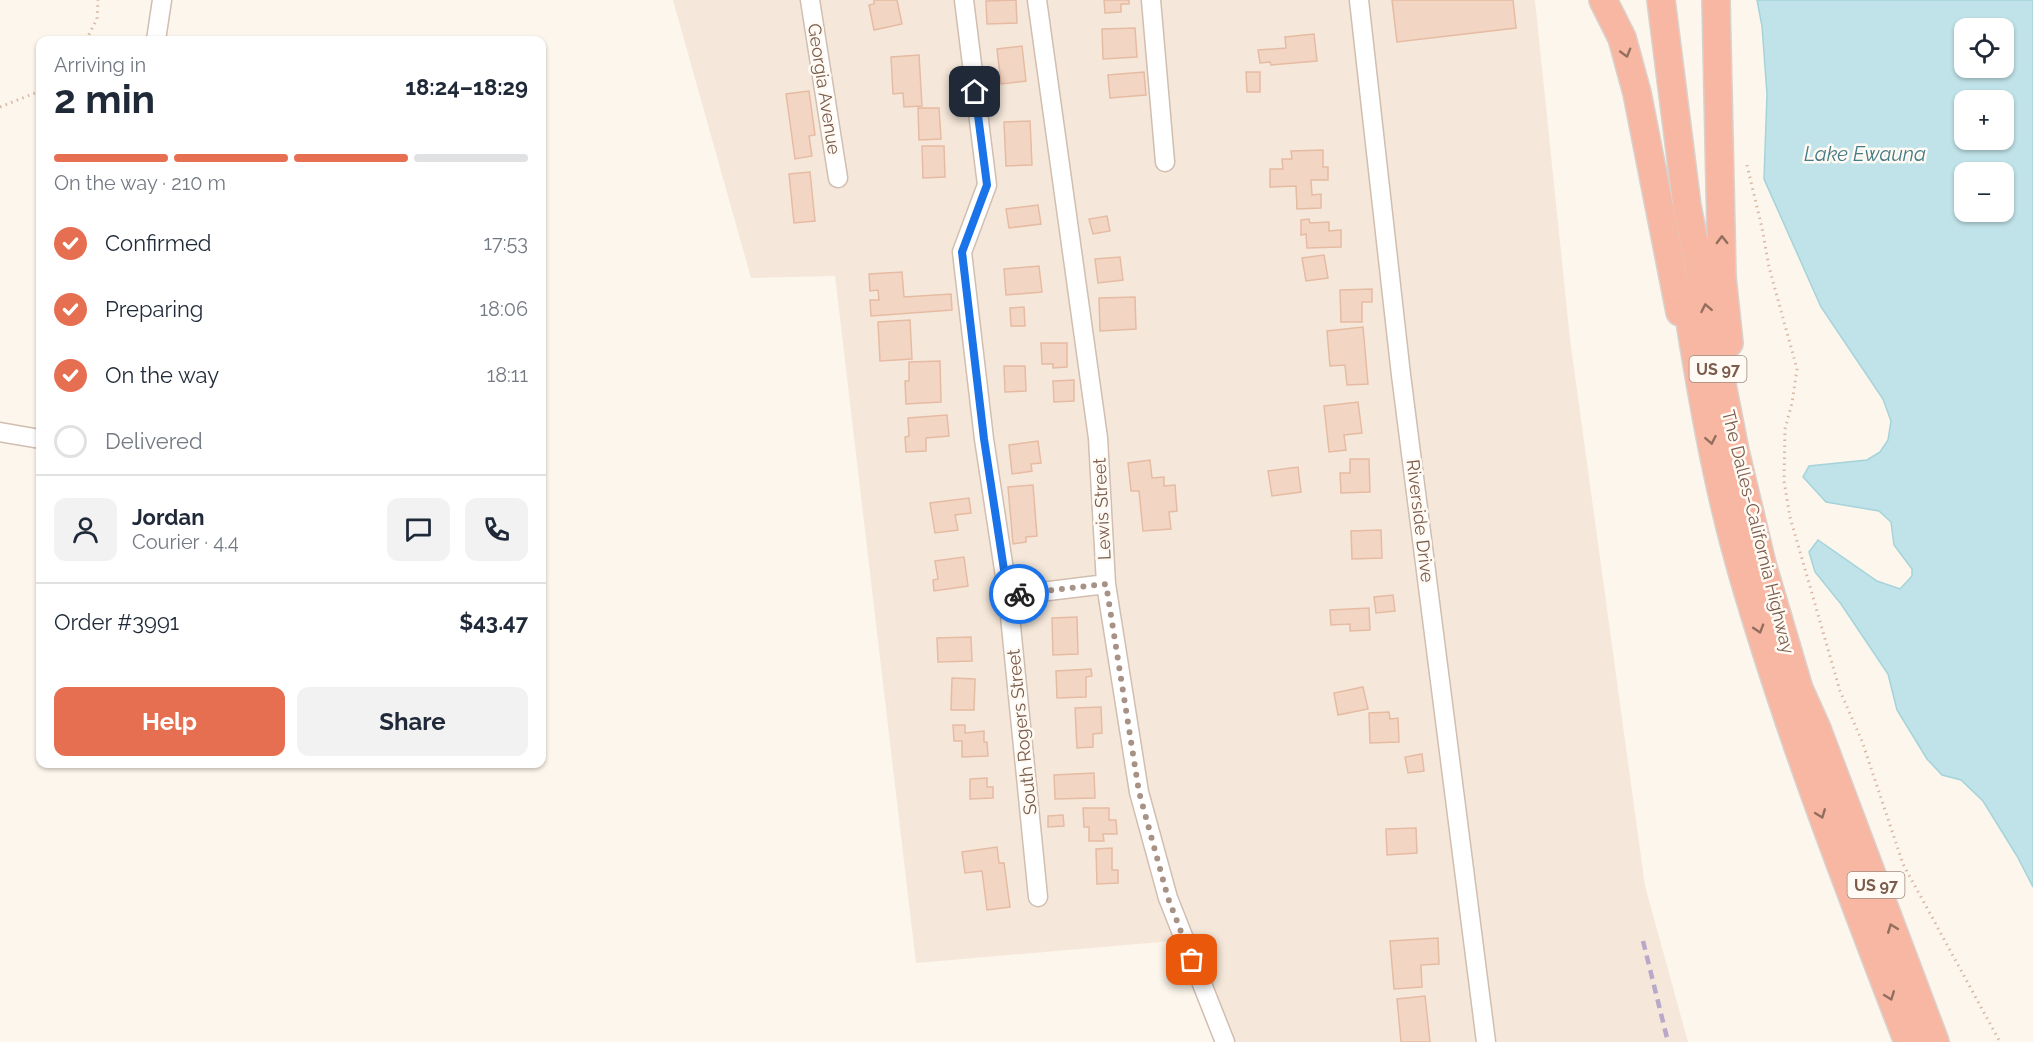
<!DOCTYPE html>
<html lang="en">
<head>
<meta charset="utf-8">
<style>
	:root { --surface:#fff; --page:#f2f2f3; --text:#1f2937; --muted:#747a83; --line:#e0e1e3; --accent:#e76f51 }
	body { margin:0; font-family:Raleway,sans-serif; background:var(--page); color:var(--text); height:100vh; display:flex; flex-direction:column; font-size:22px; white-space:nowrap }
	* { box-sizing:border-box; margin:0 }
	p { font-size:20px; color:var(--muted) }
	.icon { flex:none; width:33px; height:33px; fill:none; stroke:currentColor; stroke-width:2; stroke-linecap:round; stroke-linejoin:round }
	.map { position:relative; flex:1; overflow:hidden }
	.side { position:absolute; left:36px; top:36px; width:510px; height:732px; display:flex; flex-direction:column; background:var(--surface); border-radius:12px; box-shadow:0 2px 4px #0004 }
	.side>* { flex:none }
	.controls { position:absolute; left:1954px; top:18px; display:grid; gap:12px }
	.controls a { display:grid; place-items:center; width:60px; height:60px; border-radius:12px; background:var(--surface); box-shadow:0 2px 4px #0004; font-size:30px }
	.pin { position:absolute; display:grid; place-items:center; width:51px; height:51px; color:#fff; margin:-26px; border-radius:12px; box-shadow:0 3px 9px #0006 }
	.courier { position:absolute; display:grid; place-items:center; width:60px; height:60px; margin:-30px; border:4px solid #1a73e8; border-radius:50%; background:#fff; color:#222; box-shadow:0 2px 8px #0007 }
	.overview em { font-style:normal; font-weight:700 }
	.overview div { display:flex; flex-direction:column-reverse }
	.overview { display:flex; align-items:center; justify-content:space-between; height:102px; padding:0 18px }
	h1 { font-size:39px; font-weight:700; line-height:45px }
	.bar { display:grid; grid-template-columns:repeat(4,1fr); gap:9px 6px; align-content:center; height:72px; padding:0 18px }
	.bar i { height:8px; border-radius:4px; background:var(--line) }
	.bar .current { background:var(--accent) }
	.bar p { grid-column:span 4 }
	.line { display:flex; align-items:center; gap:15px; padding:0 18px; border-top:2px solid var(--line) }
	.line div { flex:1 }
	.round { display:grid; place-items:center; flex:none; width:63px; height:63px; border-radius:12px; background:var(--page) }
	ol { padding:0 18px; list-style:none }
	li { display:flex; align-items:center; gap:18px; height:66px }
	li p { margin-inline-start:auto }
	li .icon { padding:6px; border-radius:50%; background:var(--accent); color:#fff; stroke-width:4 }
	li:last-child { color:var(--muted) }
	li i { width:33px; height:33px; border:3px solid var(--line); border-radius:50% }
	.cta { display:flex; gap:12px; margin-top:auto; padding:12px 18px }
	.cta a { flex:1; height:69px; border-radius:12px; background:var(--accent); color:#fff; font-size:24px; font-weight:700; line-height:69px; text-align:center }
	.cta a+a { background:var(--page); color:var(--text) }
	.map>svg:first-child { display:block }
	.residential { fill:#f5e8da }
	.water { fill:#bfe3e8; stroke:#a5d3da; stroke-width:1.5; fill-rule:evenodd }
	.building { fill:#f3d5c3; stroke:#e6bba3; stroke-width:1.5 }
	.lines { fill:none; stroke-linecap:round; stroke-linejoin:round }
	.minor-casing { stroke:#d1beb0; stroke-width:21 }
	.highway-casing { stroke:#dad1cd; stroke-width:30 }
	.path { stroke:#d9b8a5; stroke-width:3; stroke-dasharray:1.5 4.5; stroke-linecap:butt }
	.minor { stroke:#fff; stroke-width:18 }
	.highway { stroke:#f7b7a3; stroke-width:27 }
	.rail { stroke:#b9a8c9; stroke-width:4.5; stroke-dasharray:9 6; stroke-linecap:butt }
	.oneway { stroke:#936e5e }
	.done { stroke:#a89285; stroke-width:6; stroke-dasharray:0 10.8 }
	.route { stroke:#1a73e8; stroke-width:8 }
	.labels { text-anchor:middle; stroke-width:5; stroke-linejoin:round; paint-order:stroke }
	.shield { fill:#fffaf3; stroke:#a28b7f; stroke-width:1.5 }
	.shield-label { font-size:16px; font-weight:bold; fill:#7a5c4d }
	.street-label { font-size:18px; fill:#7a5c4d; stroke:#fffaf3 }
	.water-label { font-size:20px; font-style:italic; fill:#437c86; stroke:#fffaf3 }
</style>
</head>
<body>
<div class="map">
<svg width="2033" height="1042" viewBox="0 0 2033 1042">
	<rect width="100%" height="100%" fill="#fdf6ec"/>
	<path class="residential" d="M673,0H1535L1570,339L1645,886L1688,1042H1225L1184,940L916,963L835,276L751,278Z"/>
	<path class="water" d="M1757,0H2033V887L2017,856L1983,801L1961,780L1942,775L1927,759L1897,710L1888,674L1841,604L1815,572L1809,552L1818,540L1877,581L1900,589L1912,576V569L1894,545L1891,522L1879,511L1826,502L1803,477L1809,466L1867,460L1880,452L1888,440L1891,421L1883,399L1821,307L1764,179L1767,94L1762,26ZM1965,28H2004V68H1965ZM1965,100H2004V140H1965ZM1965,172H2004V212H1965Z"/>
	<path class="building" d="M874,0H897L902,24L874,30L869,5L874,4Z
		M1016,0L1017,23L987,24L986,1Z
		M1104,0H1129V4H1121V12L1105,13Z
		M1392,0H1513L1516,28L1397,42Z
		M1135,28L1137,57L1103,59L1102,29Z
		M1314,34L1317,61L1271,65L1270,62L1260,63L1258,50L1286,48L1285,37Z
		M1022,46L1026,81L1001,84L997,49Z
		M919,55L922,106L904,107L903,93L893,94L891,57Z
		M1144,72L1146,95L1110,98L1108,75Z
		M1246,72H1260V92H1247Z
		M809,91L815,135L809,136L812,156L795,159L786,94Z
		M918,108H939L941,139L919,140Z
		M1030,121L1032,165L1006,166L1004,122Z
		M922,146H944L945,177L923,178Z
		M1323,150V167H1328V180H1311L1312,195L1321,194V208L1297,209L1296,186L1270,187V169H1283L1282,159H1292L1291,151Z
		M810,172L815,221L794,223L789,174Z
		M1038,205L1041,224L1009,228L1006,209Z
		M1107,216L1110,231L1093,234L1089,219Z
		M1309,219L1310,223L1329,222V231L1341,230V247L1307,248L1306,234L1301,235V220Z
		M1324,255L1328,278L1306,281L1302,258Z
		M1120,257L1123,280L1098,283L1095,259Z
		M1039,266L1042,292L1006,295L1004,269Z
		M902,272L904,297L951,294L952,310L871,316L870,300H879L878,290L870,291L869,274Z
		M1372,289V302H1362V322H1341L1340,290Z
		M1135,297L1136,329L1100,331L1099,298Z
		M1024,307L1025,326H1011L1010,308Z
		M910,320L912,359L880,361L878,322Z
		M1363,327L1368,384L1347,385L1345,365L1330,366L1327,331Z
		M1041,343H1067V367L1053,368V364H1042Z
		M940,361L941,402L906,404L905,381H909V362Z
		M1004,366H1025L1026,391L1005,392Z
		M1074,380V401L1054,402L1053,381Z
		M1358,402L1362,433L1344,435L1346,450L1329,452L1324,406Z
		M947,415L949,436L926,438V451L906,452L905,437L909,436L908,418Z
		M1038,441L1041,463L1031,464L1032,471L1012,474L1009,445Z
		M1350,459H1369L1370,492L1341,493L1340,473H1350Z
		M1150,460L1152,478L1164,477V486L1175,485L1177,511L1169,512L1171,529L1143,531L1139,491H1131L1128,463Z
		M1298,467L1301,492L1272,496L1268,471Z
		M1033,485L1037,536L1026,537V542L1013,544L1008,487Z
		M969,498L971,513L955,515L958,530L935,533L930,503Z
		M1381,530L1382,558L1352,559L1351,531Z
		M964,557L968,586L934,591L933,580L938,579L935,561Z
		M1393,595L1395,611L1376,613L1374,597Z
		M1369,608L1370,630L1350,631V624L1331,625L1330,610Z
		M1077,617L1078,654L1053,655L1052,618Z
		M971,637L972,661L938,662L937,638Z
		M1091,669L1092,676L1086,677V697L1057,698L1056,671Z
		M952,678L975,679L974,710H951Z
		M1363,687L1368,709L1338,715L1334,693Z
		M1101,707L1102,733L1093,734V747L1077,748L1075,708Z
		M1389,712L1390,719L1398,718L1399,742L1370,743L1369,713Z
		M953,725H965V733L984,731V742H987L988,756L962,757V741H954Z
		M1422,754L1424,771L1408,773L1405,757Z
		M1094,773L1095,798L1055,799L1054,775Z
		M987,778V787H993V798L970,799V779Z
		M1083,808H1109V820H1116L1117,834H1103L1104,841H1089V827H1084Z
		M1063,815L1064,826L1048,827V816Z
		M1416,828L1417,853L1387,855L1386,829Z
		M997,847L999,863H1004L1010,907L987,910L982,871L965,873L962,852Z
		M1112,848V870H1118V883L1097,884L1096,849Z
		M1438,938L1439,964L1421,965L1422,987L1394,989L1390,941Z
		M1425,996L1430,1042H1401L1397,999Z"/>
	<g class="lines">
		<defs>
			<path id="minor" d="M810,0L838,178
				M964,0L987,185L962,252L984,439L1008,596L1038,897
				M1037,0L1098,438L1106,584L1139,792L1168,898L1225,1042
				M1151,0L1165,162
				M1359,0L1401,375L1486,1042
				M156,40L162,0
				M0,432L40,439
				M1008,596L1106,584"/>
			<path id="highway" d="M1603,0L1622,38L1637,93L1680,312
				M1661,0L1687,206L1735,451L1762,564L1799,689L1817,729L1935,1042
				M1716,0L1722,277L1729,343
				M1685,290C1700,386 1716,482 1743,575C1789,734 1849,888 1908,1042"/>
		</defs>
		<use href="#minor" class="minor-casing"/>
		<use href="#highway" class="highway-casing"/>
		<path class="path" d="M86,40L97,19L98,0
			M0,107L40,91
			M1747,165L1762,228L1769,267L1797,369L1792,403L1785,429L1784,481L1790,517L1840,691L1862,741L1903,864L2000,1042"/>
		<use href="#minor" class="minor"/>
		<use href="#highway" class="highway"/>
		<path class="rail" d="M1643,941L1668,1042"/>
	</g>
	<defs><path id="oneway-chevron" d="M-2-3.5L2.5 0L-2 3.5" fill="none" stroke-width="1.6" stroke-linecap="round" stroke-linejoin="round" transform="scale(1.5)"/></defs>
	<g class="oneway">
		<use href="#oneway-chevron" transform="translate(1626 53) rotate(74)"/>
		<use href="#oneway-chevron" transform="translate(1722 240) rotate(-91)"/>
		<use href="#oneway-chevron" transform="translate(1706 308) rotate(-101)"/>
		<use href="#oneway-chevron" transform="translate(1711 440) rotate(79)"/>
		<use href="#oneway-chevron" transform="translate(1759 629) rotate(73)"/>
		<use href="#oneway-chevron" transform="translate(1821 814) rotate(69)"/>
		<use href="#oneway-chevron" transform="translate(1892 928) rotate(-111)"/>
		<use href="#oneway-chevron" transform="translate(1890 996) rotate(69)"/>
	</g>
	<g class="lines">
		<path class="done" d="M1019,594L1106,584L1139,792L1168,898L1192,960"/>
		<path class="route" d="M975,92L987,185L962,252L984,439L1008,596L1019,594"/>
	</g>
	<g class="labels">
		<g class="shield">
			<rect x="1689.5" y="356" width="57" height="26" rx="4.5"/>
			<rect x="1847.5" y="872" width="57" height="26" rx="4.5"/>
		</g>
		<g class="shield-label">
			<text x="1718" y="375">US 97</text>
			<text x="1876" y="891">US 97</text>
		</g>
		<g class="street-label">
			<text transform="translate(824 89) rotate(81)" y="6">Georgia Avenue</text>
			<text transform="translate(1102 509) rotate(-93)" y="6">Lewis Street</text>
			<text transform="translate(1420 521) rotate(83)" y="6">Riverside Drive</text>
			<text transform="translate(1758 532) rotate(76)" y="6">The Dalles-California Highway</text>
			<text transform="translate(1022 732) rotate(-96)" y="6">South Rogers Street</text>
		</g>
		<g class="water-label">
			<text x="1865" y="161">Lake Ewauna</text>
		</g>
	</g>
</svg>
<div class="controls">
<a><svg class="icon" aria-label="locate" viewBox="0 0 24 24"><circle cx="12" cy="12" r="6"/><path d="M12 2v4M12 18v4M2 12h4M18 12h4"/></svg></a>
<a>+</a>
<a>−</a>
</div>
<div class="pin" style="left:1192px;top:960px;background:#ea580c"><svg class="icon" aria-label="bag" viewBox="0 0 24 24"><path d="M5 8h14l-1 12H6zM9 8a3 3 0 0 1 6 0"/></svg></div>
<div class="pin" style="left:975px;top:92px;background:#1f2937"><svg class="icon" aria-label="home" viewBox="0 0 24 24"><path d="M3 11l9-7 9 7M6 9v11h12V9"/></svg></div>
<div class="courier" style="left:1019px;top:594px"><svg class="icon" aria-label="bike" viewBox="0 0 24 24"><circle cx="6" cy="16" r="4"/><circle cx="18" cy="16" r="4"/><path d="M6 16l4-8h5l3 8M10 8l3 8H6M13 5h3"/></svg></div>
<section class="side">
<div class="overview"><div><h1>2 min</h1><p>Arriving in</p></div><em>18:24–18:29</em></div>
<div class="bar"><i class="current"></i><i class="current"></i><i class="current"></i><i></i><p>On the way · 210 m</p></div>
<ol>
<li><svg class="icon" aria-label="check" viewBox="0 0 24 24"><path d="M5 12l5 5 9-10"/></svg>Confirmed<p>17:53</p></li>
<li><svg class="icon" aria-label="check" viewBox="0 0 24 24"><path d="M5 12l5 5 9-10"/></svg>Preparing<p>18:06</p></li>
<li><svg class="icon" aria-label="check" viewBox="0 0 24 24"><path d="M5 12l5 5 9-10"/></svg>On the way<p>18:11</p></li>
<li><i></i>Delivered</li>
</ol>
<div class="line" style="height:108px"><a class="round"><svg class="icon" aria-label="person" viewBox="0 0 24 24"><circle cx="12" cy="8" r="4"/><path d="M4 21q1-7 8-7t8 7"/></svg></a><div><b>Jordan</b><p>Courier · 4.4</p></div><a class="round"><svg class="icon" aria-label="chat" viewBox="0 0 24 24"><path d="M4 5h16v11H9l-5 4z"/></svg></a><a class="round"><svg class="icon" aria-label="phone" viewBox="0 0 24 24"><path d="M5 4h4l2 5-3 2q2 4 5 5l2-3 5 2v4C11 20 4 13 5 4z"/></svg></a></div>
<div class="line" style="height:78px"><div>Order #3991</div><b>$43.47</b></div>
<div class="cta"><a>Help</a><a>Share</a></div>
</section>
</div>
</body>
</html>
